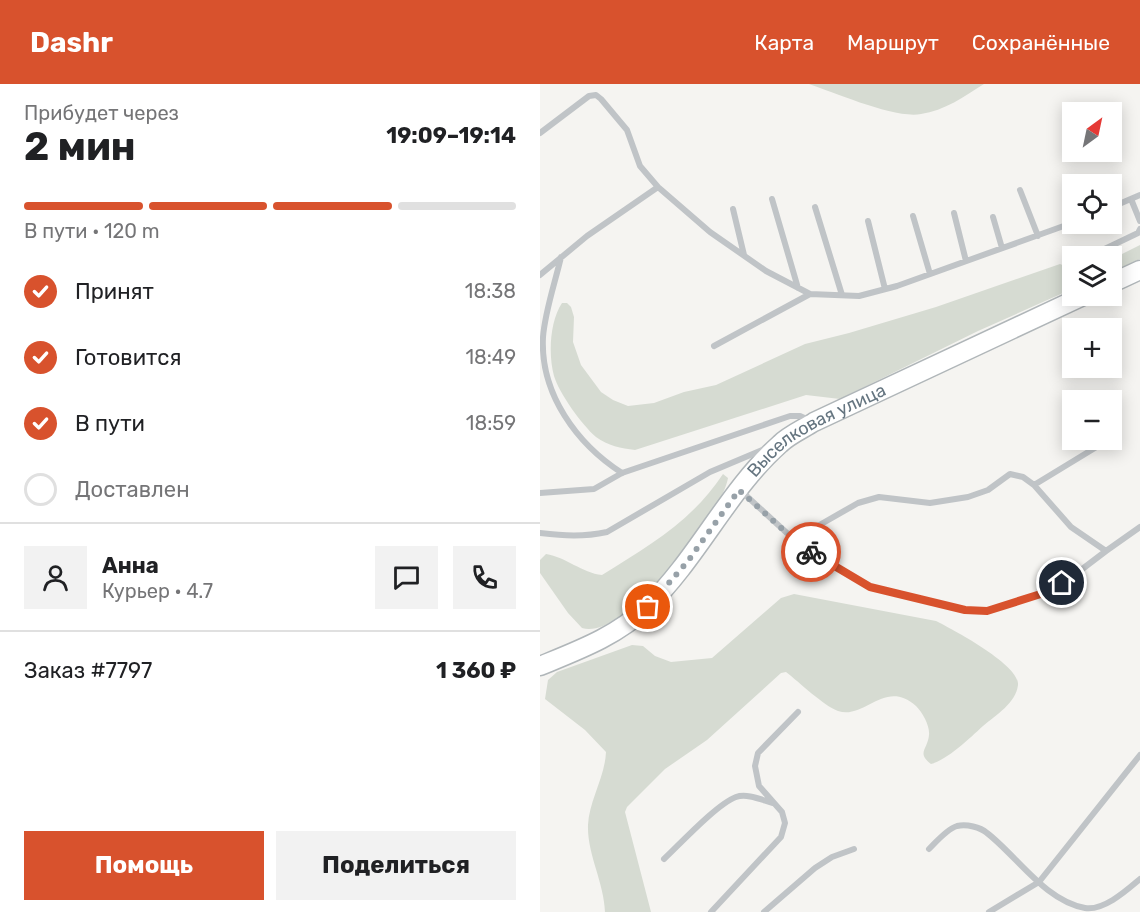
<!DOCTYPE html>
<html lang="ru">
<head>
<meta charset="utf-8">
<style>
	:root { --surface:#fff; --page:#f2f2f2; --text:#202124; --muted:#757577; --line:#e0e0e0; --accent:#d8522d }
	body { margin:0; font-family:Rubik,sans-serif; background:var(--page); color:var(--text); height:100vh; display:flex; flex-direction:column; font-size:22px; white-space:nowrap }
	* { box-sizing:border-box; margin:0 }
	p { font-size:20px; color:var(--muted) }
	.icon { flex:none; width:33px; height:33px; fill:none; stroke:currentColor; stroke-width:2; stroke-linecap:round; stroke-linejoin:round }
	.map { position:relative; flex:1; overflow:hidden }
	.drawer { display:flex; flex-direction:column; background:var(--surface); width:540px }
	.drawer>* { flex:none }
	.needle { width:39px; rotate:33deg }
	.fabs { position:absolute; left:522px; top:18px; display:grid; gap:12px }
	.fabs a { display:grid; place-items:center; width:60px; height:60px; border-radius:0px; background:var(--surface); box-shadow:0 3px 15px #0003; font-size:30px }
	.pin { position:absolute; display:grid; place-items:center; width:51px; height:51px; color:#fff; margin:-26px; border:3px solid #fff; border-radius:50%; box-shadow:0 2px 6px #0007 }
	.courier { position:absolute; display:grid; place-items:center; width:60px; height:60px; margin:-30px; border:4px solid #d8522d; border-radius:50%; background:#fff; color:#222; box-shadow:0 2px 8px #0007 }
	.summary em { font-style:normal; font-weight:700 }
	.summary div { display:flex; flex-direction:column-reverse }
	.summary { display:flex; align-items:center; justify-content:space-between; height:102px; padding:0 24px }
	h1 { font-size:39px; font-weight:700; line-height:45px }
	.bar { display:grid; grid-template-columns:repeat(4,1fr); gap:9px 6px; align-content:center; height:72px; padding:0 24px }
	.bar i { height:8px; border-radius:4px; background:var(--line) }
	.bar .active { background:var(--accent) }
	.bar p { grid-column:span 4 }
	.line { display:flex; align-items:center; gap:15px; padding:0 24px; border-top:2px solid var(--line) }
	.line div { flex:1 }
	.round { display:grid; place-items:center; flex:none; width:63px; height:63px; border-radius:0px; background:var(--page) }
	ol { padding:0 24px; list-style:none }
	li { display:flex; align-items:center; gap:18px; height:66px }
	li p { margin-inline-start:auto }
	li .icon { padding:6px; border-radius:50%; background:var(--accent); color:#fff; stroke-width:4 }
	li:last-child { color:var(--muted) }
	li i { width:33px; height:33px; border:3px solid var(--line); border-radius:50% }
	.primary-button { display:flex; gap:12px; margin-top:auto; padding:12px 24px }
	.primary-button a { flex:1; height:69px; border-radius:0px; background:var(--accent); color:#fff; font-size:24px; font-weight:700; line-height:69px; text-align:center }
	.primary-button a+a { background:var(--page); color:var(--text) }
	header { display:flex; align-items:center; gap:36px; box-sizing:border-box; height:84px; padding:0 30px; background:var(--accent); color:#fff }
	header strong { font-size:28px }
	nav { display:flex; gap:33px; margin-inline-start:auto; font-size:21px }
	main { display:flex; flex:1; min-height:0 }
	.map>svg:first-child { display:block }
	.green { fill:#d6dbd2 }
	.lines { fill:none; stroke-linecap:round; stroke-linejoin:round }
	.secondary-casing { stroke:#b0b6b9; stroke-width:21 }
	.lane { stroke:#c0c4c7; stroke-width:6 }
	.secondary { stroke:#fff; stroke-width:18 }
	.done { stroke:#97a1a8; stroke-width:6; stroke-dasharray:0 10.8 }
	.route { stroke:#d8522d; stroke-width:8 }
	.labels { text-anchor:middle; stroke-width:6; stroke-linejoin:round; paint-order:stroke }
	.street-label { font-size:18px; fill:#657580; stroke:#fff }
</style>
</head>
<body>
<header>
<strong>Dashr</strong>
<nav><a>Карта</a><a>Маршрут</a><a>Сохранённые</a></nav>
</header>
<main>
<section class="drawer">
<div class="summary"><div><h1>2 мин</h1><p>Прибудет через</p></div><em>19:09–19:14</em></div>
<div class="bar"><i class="active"></i><i class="active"></i><i class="active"></i><i></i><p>В пути · 120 m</p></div>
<ol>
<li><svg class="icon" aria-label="check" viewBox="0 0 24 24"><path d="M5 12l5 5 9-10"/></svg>Принят<p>18:38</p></li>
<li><svg class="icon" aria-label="check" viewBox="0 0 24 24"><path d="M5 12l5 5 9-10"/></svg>Готовится<p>18:49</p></li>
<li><svg class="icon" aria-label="check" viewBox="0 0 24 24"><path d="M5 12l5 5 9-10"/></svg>В пути<p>18:59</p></li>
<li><i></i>Доставлен</li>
</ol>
<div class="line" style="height:108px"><a class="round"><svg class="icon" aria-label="person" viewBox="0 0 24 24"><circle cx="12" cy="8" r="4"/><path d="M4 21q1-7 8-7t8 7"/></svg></a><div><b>Анна</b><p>Курьер · 4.7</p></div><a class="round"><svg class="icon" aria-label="chat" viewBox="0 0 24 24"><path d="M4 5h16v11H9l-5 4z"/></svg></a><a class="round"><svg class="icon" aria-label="phone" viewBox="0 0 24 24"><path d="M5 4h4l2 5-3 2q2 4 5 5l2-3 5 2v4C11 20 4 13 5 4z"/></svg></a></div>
<div class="line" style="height:78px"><div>Заказ #7797</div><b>1 360 ₽</b></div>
<div class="primary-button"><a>Помощь</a><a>Поделиться</a></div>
</section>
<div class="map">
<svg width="600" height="828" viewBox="0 0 600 828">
	<rect width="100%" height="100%" fill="#f5f4f1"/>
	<path class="green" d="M269,0H444C425,12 404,27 381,30C355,35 296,9 269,0Z
		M600,161V175L572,188V175Z
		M520,180L532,185V205L438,247L300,315L266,311L95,366C81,364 68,362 56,353C42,341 19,309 14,292C8,270 10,237 22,219H27L31,223L34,233L33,258L41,281L61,308L73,316L88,322L114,319L144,308L176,301L265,260L309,249L396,223Z
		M183,390L188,394C182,431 84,558 42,544L28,529L0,489V476L6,470C26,473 42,489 62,491C110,461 151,438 183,390Z
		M254,510L396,537C412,545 480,581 478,601C476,619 456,631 443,642C430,654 407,676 391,680C376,669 388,665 389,651C390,642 383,629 376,622C345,594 325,636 298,627C284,622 259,598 246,588L241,589L167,656L125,685L87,723L85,728L111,828H65C64,798 47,770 48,741C49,717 65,693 66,668L45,646L5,615L8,596L17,588L92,561L103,562L115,572L131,578L172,574L241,514Z"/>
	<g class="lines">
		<defs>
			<g id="secondary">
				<path d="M572,199L600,186"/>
				<path id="s1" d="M0,582C39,566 77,552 107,523C158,474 188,406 240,360C249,351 263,345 274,338L543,212"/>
			</g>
		</defs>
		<use href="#secondary" class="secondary-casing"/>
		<path class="lane" d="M0,49L49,12L56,11L61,15L87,46L100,82L118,103L170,148L226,187L270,210L319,212L357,202L532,139
			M480,106L498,152
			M232,115L258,204
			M591,115L600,137
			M275,123L302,211
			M572,123L600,111
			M193,125L204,171
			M414,129L426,177
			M373,132L390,190
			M453,133L462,164
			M328,137L345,205
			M550,172L598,149L600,145
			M21,173C15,199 5,227 3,253C0,310 37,360 82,389
			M0,191L47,152L118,103
			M174,262L270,210
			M494,401L563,359
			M200,406L260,461L330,503L425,526L447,527L507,508L537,489L566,467
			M0,409L54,405L82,389L250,332H260L271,337
			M0,449C24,452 44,453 67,448L170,388L227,364
			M260,461L276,443L318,419L339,413L390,419L428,413L448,406L470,390L483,393L494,401L531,443L566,467L600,443
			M389,765C396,758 407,745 417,742C427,740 440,743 447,749C477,772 505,817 545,824C564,827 587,806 600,795
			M124,775C140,760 177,720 196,713C207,709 222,716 233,719
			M171,828L241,753L245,739L242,728L219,702L215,682L218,669L258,628
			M224,828L275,784L292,773L314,765
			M449,828L499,798L600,671"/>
		<use href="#secondary" class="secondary"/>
	</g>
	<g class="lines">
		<path class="done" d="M108,523L148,477L199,406L260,461L271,468"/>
		<path class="route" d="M271,468L330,503L425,526L447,527L507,508L522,499"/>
	</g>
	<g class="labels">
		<g class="street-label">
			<text dy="6" stroke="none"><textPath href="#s1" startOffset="372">Выселковая улица</textPath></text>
		</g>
	</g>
</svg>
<div class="fabs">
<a><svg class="needle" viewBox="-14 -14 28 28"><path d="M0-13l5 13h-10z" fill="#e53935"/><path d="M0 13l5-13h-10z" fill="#757577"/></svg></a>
<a><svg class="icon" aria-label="locate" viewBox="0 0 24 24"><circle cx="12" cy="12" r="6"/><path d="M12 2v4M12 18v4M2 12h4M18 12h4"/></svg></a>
<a><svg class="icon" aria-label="layers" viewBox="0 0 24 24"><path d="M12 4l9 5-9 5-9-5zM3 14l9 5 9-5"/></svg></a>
<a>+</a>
<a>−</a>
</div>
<div class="pin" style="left:108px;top:523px;background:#ea580c"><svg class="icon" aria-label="bag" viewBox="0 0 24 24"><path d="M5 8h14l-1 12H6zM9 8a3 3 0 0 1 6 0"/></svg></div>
<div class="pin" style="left:522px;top:499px;background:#1f2937"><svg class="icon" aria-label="home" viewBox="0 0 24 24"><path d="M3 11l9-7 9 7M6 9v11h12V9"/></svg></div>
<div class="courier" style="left:271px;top:468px"><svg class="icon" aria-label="bike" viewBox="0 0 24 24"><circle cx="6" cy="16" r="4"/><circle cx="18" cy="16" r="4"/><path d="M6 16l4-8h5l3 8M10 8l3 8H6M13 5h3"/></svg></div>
</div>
</main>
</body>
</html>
